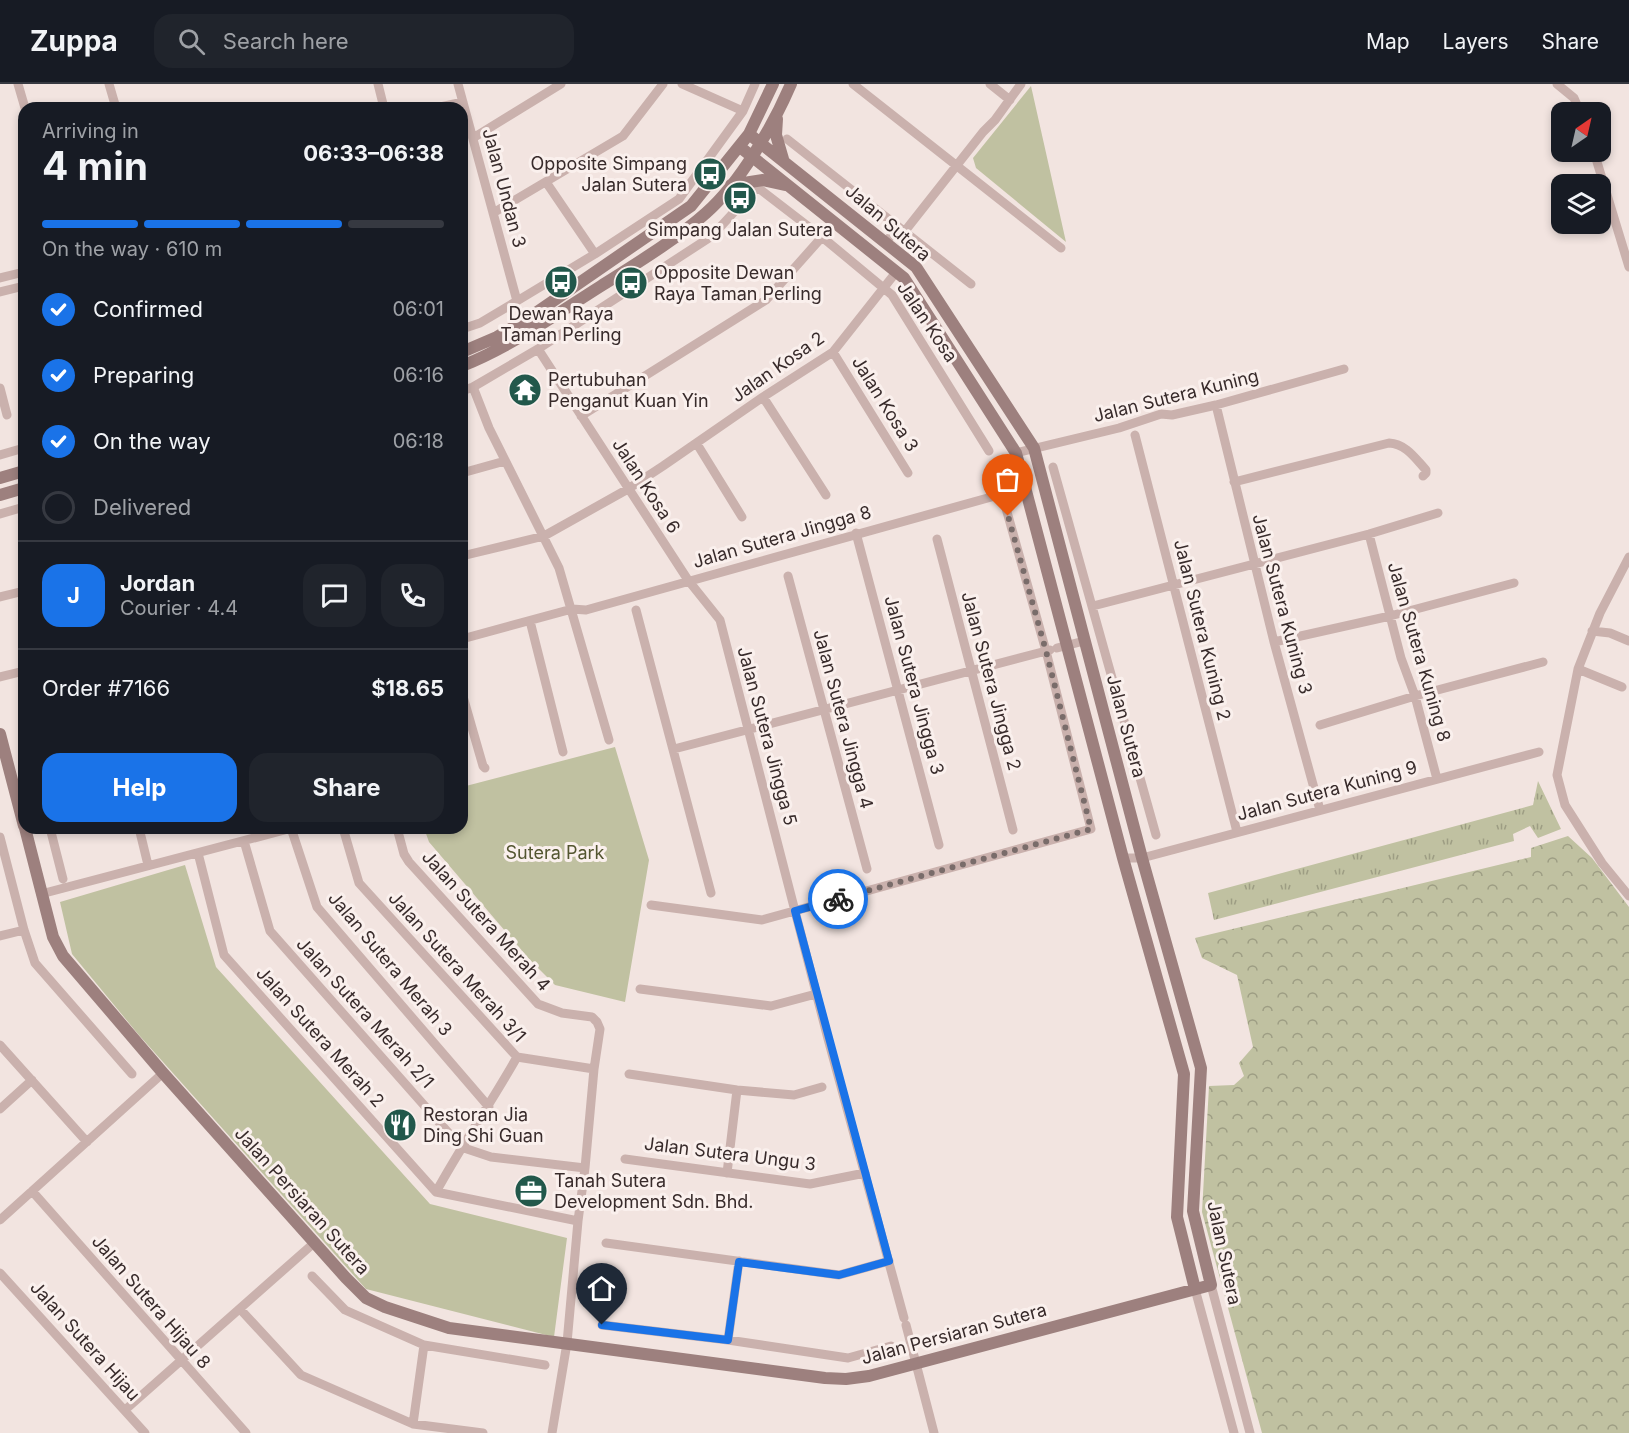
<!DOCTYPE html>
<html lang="en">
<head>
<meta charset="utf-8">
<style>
	:root { --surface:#171b24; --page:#20242c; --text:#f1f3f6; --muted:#9ea1a6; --line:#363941; --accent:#1a73e8 }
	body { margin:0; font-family:Inter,sans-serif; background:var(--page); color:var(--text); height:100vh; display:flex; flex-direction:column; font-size:22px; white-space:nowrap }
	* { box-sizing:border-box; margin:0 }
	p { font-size:20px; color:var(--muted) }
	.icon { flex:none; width:33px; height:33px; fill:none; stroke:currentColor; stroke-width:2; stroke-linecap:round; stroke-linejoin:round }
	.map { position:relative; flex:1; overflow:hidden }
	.details { position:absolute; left:18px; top:18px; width:450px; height:732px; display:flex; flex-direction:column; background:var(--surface); border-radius:18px; box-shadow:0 3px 9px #0003 }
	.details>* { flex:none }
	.needle { width:39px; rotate:34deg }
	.buttons { position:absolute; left:1551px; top:18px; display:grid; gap:12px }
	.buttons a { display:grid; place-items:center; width:60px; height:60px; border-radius:12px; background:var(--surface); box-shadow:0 3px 9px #0003; font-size:30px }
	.pin { position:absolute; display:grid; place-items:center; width:51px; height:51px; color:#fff; margin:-62px -26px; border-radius:50% 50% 50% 0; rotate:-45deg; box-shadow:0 0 6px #0007 }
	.pin .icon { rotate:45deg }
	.courier { position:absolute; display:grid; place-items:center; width:60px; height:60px; margin:-30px; border:4px solid #1a73e8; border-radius:50%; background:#fff; color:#222; box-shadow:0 2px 8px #0007 }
	.headline em { font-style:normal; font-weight:700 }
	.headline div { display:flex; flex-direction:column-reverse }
	.headline { display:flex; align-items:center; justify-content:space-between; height:102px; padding:0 24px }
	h1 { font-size:39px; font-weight:700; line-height:45px }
	.bar { display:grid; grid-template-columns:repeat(4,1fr); gap:9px 6px; align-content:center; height:72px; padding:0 24px }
	.bar i { height:8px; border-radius:4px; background:var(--line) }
	.bar .current { background:var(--accent) }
	.bar p { grid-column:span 4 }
	.line { display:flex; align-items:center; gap:15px; padding:0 24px; border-top:2px solid var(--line) }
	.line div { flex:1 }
	.round { display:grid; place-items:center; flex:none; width:63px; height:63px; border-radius:18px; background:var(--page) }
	ol { padding:0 24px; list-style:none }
	li { display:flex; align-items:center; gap:18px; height:66px }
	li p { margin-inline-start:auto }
	li .icon { padding:6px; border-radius:50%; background:var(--accent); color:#fff; stroke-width:4 }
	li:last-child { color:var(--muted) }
	li i { width:33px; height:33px; border:3px solid var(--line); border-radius:50% }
	.cta { display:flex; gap:12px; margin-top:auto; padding:12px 24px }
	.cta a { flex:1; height:69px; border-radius:18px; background:var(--accent); color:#fff; font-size:24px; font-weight:700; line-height:69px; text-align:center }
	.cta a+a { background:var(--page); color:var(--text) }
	header { display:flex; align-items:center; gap:36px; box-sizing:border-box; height:84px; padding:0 30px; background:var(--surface); border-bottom:2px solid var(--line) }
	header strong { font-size:28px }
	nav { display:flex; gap:33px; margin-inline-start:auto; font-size:21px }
	.search { width:420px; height:54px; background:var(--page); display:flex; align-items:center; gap:15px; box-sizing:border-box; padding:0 21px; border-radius:18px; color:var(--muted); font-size:22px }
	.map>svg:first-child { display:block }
	.grass { fill:url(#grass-tufts) }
	.forest { fill:url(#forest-crowns) }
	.park { fill:#c0c1a1 }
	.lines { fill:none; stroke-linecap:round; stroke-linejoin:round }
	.street { stroke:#cab1ad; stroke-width:9 }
	.secondary { stroke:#9d807e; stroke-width:12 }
	.done { stroke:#796c6a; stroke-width:6; stroke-dasharray:0 10.8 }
	.route { stroke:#1a73e8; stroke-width:8 }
	.labels { text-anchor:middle; stroke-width:6; stroke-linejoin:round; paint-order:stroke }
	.poi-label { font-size:18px; fill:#382b2b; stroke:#faf0ed; text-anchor:start }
	.street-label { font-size:18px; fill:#382b2b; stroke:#faf0ed }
	.park-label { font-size:18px; fill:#535530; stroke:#faf0ed }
</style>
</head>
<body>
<header>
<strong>Zuppa</strong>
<div class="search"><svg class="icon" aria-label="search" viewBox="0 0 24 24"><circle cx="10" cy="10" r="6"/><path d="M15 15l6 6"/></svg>Search here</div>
<nav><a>Map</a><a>Layers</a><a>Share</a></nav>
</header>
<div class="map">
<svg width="1629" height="1349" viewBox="0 0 1629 1349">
	<defs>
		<pattern id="grass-tufts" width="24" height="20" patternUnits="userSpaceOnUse" patternTransform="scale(1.5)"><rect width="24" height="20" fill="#c0c1a1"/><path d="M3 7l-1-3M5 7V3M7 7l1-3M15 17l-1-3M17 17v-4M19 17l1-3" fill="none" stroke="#9d9d83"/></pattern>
		<pattern id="forest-crowns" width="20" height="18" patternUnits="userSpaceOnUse" patternTransform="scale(1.5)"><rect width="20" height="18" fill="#c0c1a1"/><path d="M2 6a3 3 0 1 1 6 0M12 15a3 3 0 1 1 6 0" fill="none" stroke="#9d9d83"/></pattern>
	</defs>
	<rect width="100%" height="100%" fill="#f2e4e0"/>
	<path class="grass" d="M1538,697L1561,745L1538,754L1530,742L1513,750L1514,757L1214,836L1208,809L1533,721Z"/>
	<path class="forest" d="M1568,752L1592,774L1629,823V1349H1262L1202,1128L1209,1002L1234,1001L1244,992L1239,979L1253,963L1237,891L1202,874L1195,854L1531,773V764Z"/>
	<path class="park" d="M1031,2L1066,158L976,84L973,74Z
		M615,663L649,776L625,918L555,901L530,876L429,758L424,744H462V703Z
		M185,781L216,883L430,1120L567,1154L554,1253L366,1205L138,950L72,870L60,818Z"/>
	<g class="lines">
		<path class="street" d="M18,0L25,24
			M109,0L116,24
			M378,0L384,24
			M458,0L517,217
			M682,0L743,27
			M853,0L1061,164
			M990,0L1010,16
			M1557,0L1574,14L1580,28
			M436,24L463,18
			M473,54L561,0
			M787,55L971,200
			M1594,68L1629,183
			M546,98L595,170
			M493,129L623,52L663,0
			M905,147L983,48L995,36L1021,0
			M886,158L898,143
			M0,194L24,188
			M0,208L24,202
			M462,245L480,239L517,217L595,170L679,115L743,27L755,0
			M538,265L688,496L720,536L828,955L904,1234
			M833,268L908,389
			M473,303L489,344L559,484L609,656
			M0,304L7,331
			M462,307L473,303L538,265L712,152L757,103L822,153L892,211L989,367
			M763,313L826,411
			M1216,321L1274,558L1320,726
			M581,332L766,216L822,153
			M1135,351L1237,748
			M697,360L742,433
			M1016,369L1119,344L1161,330L1172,331L1216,321L1344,285
			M0,371L24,364
			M1053,383L1156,751
			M462,389L505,377
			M1234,398L1389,359C1406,360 1415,374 1426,386V389L1423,392
			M0,430L24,423
			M856,449L939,761
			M1369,450L1401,574L1415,612L1437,695
			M937,455L1013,746
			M462,472L544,452L628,405L663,382L763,313L833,268L897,187
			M1629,473L1600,529L1578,585L1557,691L1565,721L1602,779L1629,812
			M788,492L867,785
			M0,513L24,507
			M1093,522L1369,450L1438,429
			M636,526L711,809
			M530,537L563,668
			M1592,547L1610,549L1629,557
			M462,555L572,525L586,526L1002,410L1046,567L1091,745L762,836L651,821
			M1274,558L1390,532L1514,499
			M1057,564L1084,557
			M1578,585L1622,603
			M0,593L24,587
			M462,609L483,682L485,684
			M1320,641L1415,612L1543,578
			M674,665L1050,566
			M50,744L63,795
			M139,744L148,781
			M291,744L317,823L489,1023
			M343,744L359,799L517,973L594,985
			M397,744L404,770L409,778L538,920L562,929L592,933L597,938L600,945L594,985L585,1084L578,1137L567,1259L552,1349
			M0,753L24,846L35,879L132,990
			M244,757L270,847L461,1063L491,1073L585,1084
			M198,769L224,871L436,1108L578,1137
			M1123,774H1142L1539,668
			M41,810L292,744
			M0,852L24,846
			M640,905L771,922L816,910
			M0,961L87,1058
			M629,990L737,1006L794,1011L822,1003
			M0,1025L32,996
			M625,1075L810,1100L865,1089
			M727,1089L737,1006
			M32,1107L246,1349
			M436,1108C461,1062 491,1019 517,973
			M0,1136L163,989
			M606,1159L839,1191L889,1177
			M0,1189L145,1349
			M312,1192L345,1226L424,1261L413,1340
			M1211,1201L1250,1349
			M1195,1205L1234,1349
			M240,1225L301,1291L413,1340L483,1349
			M602,1241L728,1256L848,1274L891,1262
			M906,1241L934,1349
			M728,1256L739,1177
			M424,1261L545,1281
			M125,1326L314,1159"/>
		<path class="secondary" d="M777,35L776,51L783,75
			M740,63L904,194L1016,369L1123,774L1184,990L1177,1133L1195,1205
			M731,101L763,96L785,101
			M462,268L497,253L527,235L691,122L749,50L773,0
			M462,282C512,262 555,231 601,202C634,181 677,155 706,129C740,99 773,42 791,0
			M0,394L24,387
			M0,411L24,404
			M0,650L24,742
			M25,744L53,853L63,872L163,989L346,1194L366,1214L385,1223L449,1244L825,1294L846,1295L869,1292L1211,1201L1193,1127L1201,984L1142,774L1034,364L916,183L749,50"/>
	</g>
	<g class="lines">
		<path class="done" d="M838,815L1091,745L1046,567L1008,432"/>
		<path class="route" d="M602,1241L728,1256L739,1178L839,1191L889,1177L795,827L838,815"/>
	</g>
	<defs>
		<symbol id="bus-disc" viewBox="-11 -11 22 22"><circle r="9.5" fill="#22584b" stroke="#faf0ed"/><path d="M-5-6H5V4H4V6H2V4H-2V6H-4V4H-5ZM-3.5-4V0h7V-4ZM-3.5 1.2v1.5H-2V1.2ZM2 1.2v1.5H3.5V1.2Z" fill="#fff"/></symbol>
		<symbol id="temple-disc" viewBox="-11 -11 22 22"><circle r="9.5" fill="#22584b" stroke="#faf0ed"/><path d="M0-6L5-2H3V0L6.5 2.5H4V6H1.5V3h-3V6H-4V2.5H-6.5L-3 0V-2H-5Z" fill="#fff"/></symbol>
		<symbol id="restaurant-disc" viewBox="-11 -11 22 22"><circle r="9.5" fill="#22584b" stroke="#faf0ed"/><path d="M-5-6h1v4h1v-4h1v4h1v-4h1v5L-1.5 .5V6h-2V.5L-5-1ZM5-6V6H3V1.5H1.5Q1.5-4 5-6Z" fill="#fff"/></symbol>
		<symbol id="office-disc" viewBox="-11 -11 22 22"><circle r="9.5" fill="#22584b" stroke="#faf0ed"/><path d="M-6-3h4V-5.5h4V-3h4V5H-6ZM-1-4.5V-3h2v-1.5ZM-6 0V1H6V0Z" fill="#fff"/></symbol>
	</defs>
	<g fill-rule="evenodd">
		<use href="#bus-disc" x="691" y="71" width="38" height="38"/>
		<use href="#bus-disc" x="721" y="95" width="38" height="38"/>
		<use href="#bus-disc" x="542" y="179" width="38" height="38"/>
		<use href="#bus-disc" x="612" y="180" width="38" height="38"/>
		<use href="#temple-disc" x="506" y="287" width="38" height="38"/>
		<use href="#restaurant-disc" x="381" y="1022" width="38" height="38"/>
		<use href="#office-disc" x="512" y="1088" width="38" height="38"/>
	</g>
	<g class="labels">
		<g class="poi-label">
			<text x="687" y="86" text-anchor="end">Opposite Simpang<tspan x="687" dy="21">Jalan Sutera</tspan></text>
			<text x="740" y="152" text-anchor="middle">Simpang Jalan Sutera</text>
			<text x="654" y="195">Opposite Dewan<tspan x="654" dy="21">Raya Taman Perling</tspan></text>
			<text x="561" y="236" text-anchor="middle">Dewan Raya<tspan x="561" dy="21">Taman Perling</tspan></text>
			<text x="548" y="302">Pertubuhan<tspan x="548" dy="21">Penganut Kuan Yin</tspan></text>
			<text x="423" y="1037">Restoran Jia<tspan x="423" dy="21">Ding Shi Guan</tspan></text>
			<text x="554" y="1103">Tanah Sutera<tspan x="554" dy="21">Development Sdn. Bhd.</tspan></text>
		</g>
		<g class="street-label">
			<text transform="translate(504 104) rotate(75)" y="6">Jalan Undan 3</text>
			<text transform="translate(888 139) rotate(41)" y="6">Jalan Sutera</text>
			<text transform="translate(927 238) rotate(56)" y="6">Jalan Kosa</text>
			<text transform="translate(778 283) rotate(-35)" y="6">Jalan Kosa 2</text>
			<text transform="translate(1176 312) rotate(-14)" y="6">Jalan Sutera Kuning</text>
			<text transform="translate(885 320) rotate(58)" y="6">Jalan Kosa 3</text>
			<text transform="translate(646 402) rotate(57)" y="6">Jalan Kosa 6</text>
			<text transform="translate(782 453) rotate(-16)" y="6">Jalan Sutera Jingga 8</text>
			<text transform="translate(1282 520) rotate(75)" y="6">Jalan Sutera Kuning 3</text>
			<text transform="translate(1202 546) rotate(76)" y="6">Jalan Sutera Kuning 2</text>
			<text transform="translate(1419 568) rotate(74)" y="6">Jalan Sutera Kuning 8</text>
			<text transform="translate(991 597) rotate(75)" y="6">Jalan Sutera Jingga 2</text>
			<text transform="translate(914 601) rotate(75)" y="6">Jalan Sutera Jingga 3</text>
			<text transform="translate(843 635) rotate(75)" y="6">Jalan Sutera Jingga 4</text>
			<text transform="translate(1126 642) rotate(75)" y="6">Jalan Sutera</text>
			<text transform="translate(767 652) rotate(75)" y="6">Jalan Sutera Jingga 5</text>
			<text transform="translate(1327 707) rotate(-15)" y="6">Jalan Sutera Kuning 9</text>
			<text transform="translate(486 837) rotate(48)" y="6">Jalan Sutera Merah 4</text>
			<text transform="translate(390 880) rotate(50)" y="6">Jalan Sutera Merah 3</text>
			<text transform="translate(457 883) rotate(48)" y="6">Jalan Sutera Merah 3/1</text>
			<text transform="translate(365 929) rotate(48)" y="6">Jalan Sutera Merah 2/1</text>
			<text transform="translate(320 953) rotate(48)" y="6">Jalan Sutera Merah 2</text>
			<text transform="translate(730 1070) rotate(7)" y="6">Jalan Sutera Ungu 3</text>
			<text transform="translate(302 1117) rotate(48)" y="6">Jalan Persiaran Sutera</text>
			<text transform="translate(1224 1169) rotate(78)" y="6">Jalan Sutera</text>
			<text transform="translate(151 1218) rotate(49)" y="6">Jalan Sutera Hijau 8</text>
			<text transform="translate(954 1250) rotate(-15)" y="6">Jalan Persiaran Sutera</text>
			<text transform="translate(85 1257) rotate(48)" y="6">Jalan Sutera Hijau</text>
		</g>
		<g class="park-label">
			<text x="555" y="775">Sutera Park</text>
		</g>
	</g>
</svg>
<div class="buttons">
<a><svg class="needle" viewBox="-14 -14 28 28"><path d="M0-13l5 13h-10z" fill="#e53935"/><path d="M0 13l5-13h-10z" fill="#9ea1a6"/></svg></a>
<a><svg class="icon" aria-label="layers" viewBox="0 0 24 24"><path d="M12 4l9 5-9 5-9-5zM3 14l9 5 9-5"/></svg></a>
</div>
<div class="pin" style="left:1008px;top:432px;background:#ea580c"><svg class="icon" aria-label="bag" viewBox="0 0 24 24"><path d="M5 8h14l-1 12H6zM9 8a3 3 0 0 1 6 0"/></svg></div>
<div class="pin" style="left:602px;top:1241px;background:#1f2937"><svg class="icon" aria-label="home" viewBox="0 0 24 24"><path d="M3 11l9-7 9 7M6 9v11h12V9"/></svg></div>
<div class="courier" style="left:838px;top:815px"><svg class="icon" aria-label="bike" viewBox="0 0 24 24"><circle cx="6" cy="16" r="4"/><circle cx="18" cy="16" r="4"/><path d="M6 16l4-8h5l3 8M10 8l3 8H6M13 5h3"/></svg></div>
<section class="details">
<div class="headline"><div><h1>4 min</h1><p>Arriving in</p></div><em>06:33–06:38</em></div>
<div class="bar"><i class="current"></i><i class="current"></i><i class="current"></i><i></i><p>On the way · 610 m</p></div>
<ol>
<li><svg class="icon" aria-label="check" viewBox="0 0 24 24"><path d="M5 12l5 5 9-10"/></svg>Confirmed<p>06:01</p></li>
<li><svg class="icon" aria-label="check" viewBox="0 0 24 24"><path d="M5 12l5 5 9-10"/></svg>Preparing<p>06:16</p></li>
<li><svg class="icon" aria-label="check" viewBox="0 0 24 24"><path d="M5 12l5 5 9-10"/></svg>On the way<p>06:18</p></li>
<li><i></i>Delivered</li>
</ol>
<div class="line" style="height:108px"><b class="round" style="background:var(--accent);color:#fff">J</b><div><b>Jordan</b><p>Courier · 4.4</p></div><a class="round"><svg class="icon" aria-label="chat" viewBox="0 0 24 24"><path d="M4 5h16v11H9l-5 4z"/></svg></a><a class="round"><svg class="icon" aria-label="phone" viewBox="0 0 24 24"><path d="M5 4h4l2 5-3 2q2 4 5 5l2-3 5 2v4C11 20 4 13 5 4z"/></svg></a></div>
<div class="line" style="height:78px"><div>Order #7166</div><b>$18.65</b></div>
<div class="cta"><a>Help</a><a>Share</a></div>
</section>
</div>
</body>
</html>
